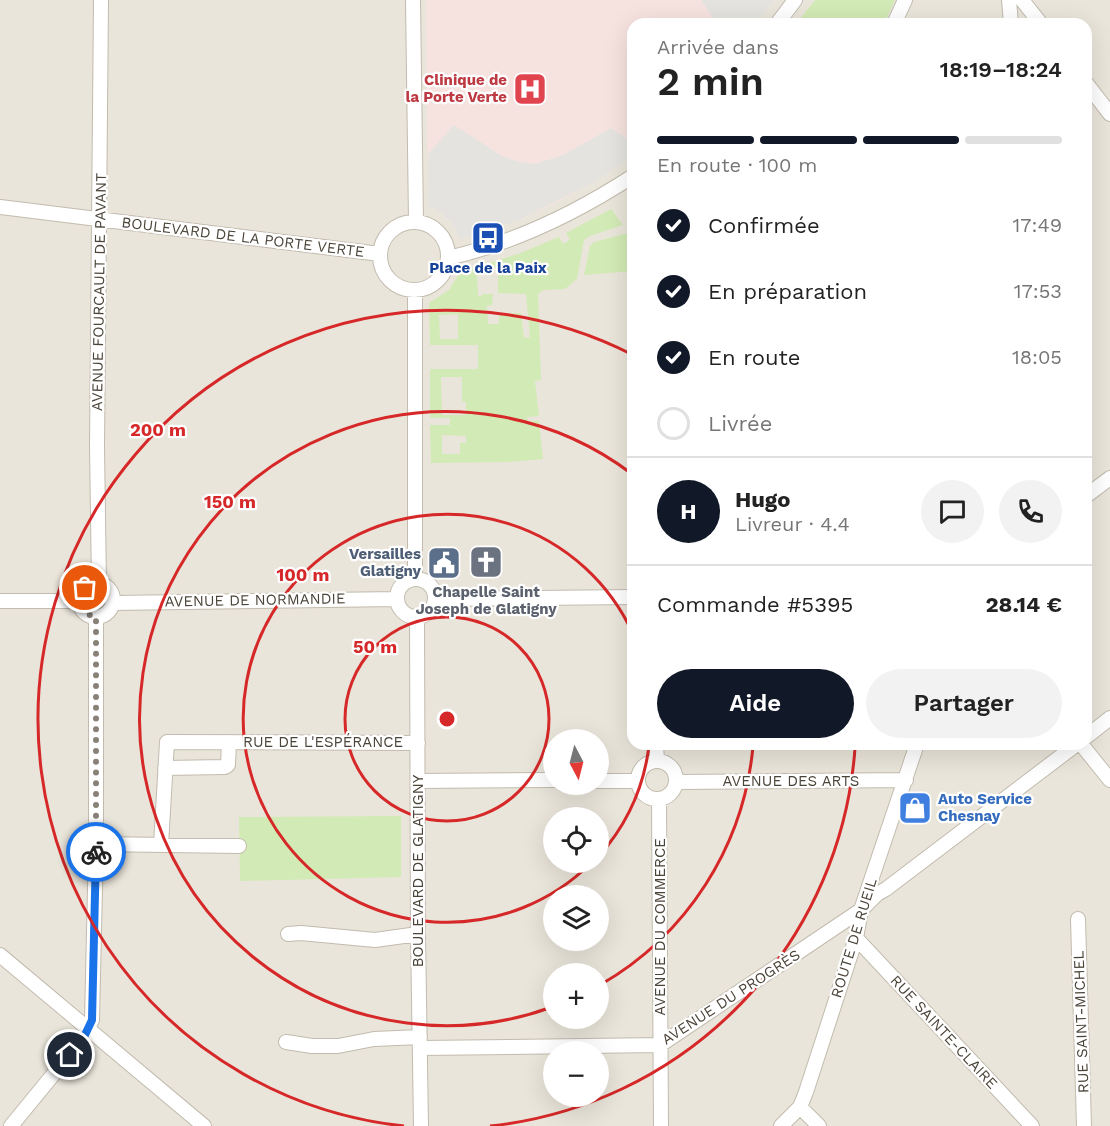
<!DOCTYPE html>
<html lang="fr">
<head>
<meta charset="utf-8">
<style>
	:root { --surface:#fff; --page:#f2f2f2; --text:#222; --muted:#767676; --line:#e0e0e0; --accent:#111827 }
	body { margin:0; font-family:"Work Sans",sans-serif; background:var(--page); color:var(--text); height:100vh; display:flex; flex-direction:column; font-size:22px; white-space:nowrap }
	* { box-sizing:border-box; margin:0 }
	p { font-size:20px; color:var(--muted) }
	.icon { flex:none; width:33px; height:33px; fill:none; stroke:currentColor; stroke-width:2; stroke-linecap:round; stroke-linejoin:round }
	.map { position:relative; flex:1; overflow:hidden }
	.details { position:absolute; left:627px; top:18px; width:465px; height:732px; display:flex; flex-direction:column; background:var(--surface); border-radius:18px; box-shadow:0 6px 24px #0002 }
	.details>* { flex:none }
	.needle { width:39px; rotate:173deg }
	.tools { position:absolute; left:543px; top:729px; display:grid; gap:12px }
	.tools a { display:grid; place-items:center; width:66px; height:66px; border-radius:50%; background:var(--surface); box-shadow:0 6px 24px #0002; font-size:30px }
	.pin { position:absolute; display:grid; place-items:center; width:51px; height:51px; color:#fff; margin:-26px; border:3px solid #fff; border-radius:50%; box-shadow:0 2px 6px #0007 }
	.courier { position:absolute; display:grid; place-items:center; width:60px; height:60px; margin:-30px; border:4px solid #1a73e8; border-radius:50%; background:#fff; color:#222; box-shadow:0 2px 8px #0007 }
	.headline em { font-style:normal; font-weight:600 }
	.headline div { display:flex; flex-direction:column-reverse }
	.headline { display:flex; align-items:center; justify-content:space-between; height:102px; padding:0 30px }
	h1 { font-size:39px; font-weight:600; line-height:45px }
	.bar { display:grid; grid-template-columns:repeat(4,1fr); gap:9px 6px; align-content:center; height:72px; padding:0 30px }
	.bar i { height:8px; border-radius:4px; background:var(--line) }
	.bar .selected { background:var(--accent) }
	.bar p { grid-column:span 4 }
	.line { display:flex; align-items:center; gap:15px; padding:0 30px; border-top:2px solid var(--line) }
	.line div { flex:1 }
	.round { display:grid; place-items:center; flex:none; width:63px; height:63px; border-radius:32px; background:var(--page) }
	ol { padding:0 30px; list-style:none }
	li { display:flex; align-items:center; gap:18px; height:66px }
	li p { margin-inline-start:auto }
	li .icon { padding:6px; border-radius:50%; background:var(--accent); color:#fff; stroke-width:4 }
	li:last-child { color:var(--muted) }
	li i { width:33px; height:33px; border:3px solid var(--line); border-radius:50% }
	.primary-button { display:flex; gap:12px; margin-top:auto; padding:12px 30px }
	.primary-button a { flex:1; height:69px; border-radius:36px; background:var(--accent); color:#fff; font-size:24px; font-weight:600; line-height:69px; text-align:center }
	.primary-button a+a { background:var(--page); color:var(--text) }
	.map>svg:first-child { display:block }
	.residential { fill:#eae5da; fill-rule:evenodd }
	.medical { fill:#f6e3e0 }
	.green { fill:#d2eab5; fill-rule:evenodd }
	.parking { fill:#e5e3e0 }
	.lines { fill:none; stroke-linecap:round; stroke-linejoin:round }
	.minor-casing { stroke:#c2bbae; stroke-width:16 }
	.minor { stroke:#fff; stroke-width:14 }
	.done { stroke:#878178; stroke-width:6; stroke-dasharray:0 10.8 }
	.route { stroke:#1a73e8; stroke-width:8 }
	.ring { fill:none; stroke:#d62828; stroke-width:3 }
	.labels { text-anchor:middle; stroke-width:4.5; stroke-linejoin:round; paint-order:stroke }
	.health-label { font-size:15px; font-weight:bold; fill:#be3a42; stroke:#fff; text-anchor:end }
	.street-label { font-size:15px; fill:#4b4439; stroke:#fff }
	.transit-label { font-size:15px; font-weight:bold; fill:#164399; stroke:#fff }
	.service-label { font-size:15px; font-weight:bold; fill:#4e5e75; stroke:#fff; text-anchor:end }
	.worship-label { font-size:15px; font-weight:bold; fill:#5b616d; stroke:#fff }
	.shop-label { font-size:15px; font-weight:bold; fill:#366cbe; stroke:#fff; text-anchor:start }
	.centre { fill:#d62828; stroke:#fff; stroke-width:3 }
	.ring-label { font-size:18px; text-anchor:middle; font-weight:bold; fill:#d62828; stroke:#fff; stroke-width:4.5; stroke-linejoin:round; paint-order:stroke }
</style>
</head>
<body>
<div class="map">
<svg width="1110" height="1126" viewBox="0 0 1110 1126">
	<rect width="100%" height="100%" fill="#f6f3ec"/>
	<path class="residential" d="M0,0H1110V1126H0ZM633,24H1086V744H633ZM554,740H598V784H554ZM554,818H598V862H554ZM554,896H598V940H554ZM554,974H598V1018H554ZM554,1052H598V1096H554Z"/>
	<path class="medical" d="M426,0H774L756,24H633V155L597,181L555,203L519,220L460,239L455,227L441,213L428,206Z"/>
	<path class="green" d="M815,0H895L884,24H841L838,22L833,24H796Z
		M611,209L623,225L590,236L584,240L577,279L565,289L543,290L538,294L541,380L535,381L539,416L527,417L528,421H539L543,459L509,462L431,463L430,425H450V418H430V369H478V345H430L429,303L449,290L460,272L518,254L559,237L563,244L570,240L566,233ZM479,268H498V293L526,294L530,337L524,338L521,313L499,314V324H488L487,306L492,305L493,294H482V296H478L477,273ZM458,314V339H440L439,315ZM441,377H462V401L466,402V415H442ZM442,435L466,436V443H460V454H442Z
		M628,233L633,248V271L584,275L590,246L594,242Z
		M401,816V877L240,881L239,817Z"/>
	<path class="parking" d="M701,0H774L756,24H717Z
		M454,125L502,156L516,161L535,164L563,155L611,128L633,143V155L597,181L519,220L460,239L455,227L441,213L428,206V154Z"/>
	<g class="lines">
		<defs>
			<path id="minor" d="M413,0L416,222
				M1009,0L1011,24
				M1022,0L1041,24
				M777,24L795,0
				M894,24L905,0
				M1086,83L1110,114
				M0,207L380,254
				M380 256a34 34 0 1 1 68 0a34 34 0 1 1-68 0Z
				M448,258C514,243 576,213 633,176
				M415,290V579
				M1086,496L1110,478
				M397 598a19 19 0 1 1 38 0a19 19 0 1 1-38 0Z
				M79 600a17 17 0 1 1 34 0a17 17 0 1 1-34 0Z
				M99,584L97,447L101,0
				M435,599L633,597
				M0,601H79
				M113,603L397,599
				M417,616L418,934L421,1126
				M1086,737L1110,718
				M656,744L657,761
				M1081,744L1110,780
				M638 780a19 19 0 1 1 38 0a19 19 0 1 1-38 0Z
				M165,768L225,767L228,765L229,742
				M418,781L554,780
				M598,781H638
				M677,782L906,780
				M659,799L661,1126
				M96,844L239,846
				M161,845L167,742L418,743
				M1078,919L1084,1126
				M288,934L301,933L375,940L418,934
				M856,938L1032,1126
				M0,955L204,1126
				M286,1042L312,1046H338L374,1039L420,1037
				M421,1048L660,1045L861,910L877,894L886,889L1077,744
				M800,1107L819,1126
				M11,1126L84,1037L92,1020L96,844V617
				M781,1126L800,1107L806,1092L856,938L861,910L917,744"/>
		</defs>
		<use href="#minor" class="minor-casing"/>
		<use href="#minor" class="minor"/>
	</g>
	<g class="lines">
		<path class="done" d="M85,588C75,600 80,614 96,617V852"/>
		<path class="route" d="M70,1055L84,1037L92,1020L96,852"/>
	</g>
	<g class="ring">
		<circle cx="447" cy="719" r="102"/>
		<path d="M649 746A204 204 0 0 1 599 856M591 863A204 204 0 1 1 633 634"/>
		<path d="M753 746A307 307 0 0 1 600 985M552 1007A307 307 0 1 1 632 474"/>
		<path d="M855 748A409 409 0 0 1 490 1126M404 1126A409 409 0 1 1 633 355"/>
	</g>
	<defs>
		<symbol id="hospital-square" viewBox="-11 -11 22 22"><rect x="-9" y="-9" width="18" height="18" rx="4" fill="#e0444e" stroke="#fff"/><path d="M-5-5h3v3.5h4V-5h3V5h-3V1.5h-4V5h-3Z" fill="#fff"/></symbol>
		<symbol id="bus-square" viewBox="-11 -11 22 22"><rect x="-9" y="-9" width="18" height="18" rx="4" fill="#1a4fb4" stroke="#fff"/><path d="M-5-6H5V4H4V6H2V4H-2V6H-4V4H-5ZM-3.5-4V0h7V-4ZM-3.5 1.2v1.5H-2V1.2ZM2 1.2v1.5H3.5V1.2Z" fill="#fff"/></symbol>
		<symbol id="church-square" viewBox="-11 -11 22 22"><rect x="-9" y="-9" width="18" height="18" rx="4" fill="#6b7280" stroke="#fff"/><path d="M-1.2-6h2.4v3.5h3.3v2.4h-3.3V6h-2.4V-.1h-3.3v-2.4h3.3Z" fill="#fff"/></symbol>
		<symbol id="civic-square" viewBox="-11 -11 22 22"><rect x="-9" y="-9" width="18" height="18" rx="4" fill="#5c6f8a" stroke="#fff"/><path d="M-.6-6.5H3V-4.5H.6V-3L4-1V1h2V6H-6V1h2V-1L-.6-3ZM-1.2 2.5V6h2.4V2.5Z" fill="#fff"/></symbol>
		<symbol id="shop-square" viewBox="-11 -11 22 22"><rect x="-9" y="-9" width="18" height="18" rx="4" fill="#3f7fe0" stroke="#fff"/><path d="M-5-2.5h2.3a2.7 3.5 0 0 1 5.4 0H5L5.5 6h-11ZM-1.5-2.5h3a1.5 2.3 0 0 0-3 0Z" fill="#fff"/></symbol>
	</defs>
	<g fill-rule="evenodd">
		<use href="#hospital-square" x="511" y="70" width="38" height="38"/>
		<use href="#bus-square" x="469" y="219" width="38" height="38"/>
		<use href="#church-square" x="467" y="543" width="38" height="38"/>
		<use href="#civic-square" x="425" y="544" width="38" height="38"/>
		<use href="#shop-square" x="896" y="789" width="38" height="38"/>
	</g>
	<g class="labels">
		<g class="health-label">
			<text x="507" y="85">Clinique de<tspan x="507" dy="17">la Porte Verte</tspan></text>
		</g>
		<g class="street-label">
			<text transform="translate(243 237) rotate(7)" y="5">BOULEVARD DE LA PORTE VERTE</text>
			<text transform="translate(99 292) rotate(-89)" y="5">AVENUE FOURCAULT DE PAVANT</text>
			<text transform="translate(255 600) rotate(-1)" y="5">AVENUE DE NORMANDIE</text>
			<text x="323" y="747">RUE DE L'ESPÉRANCE</text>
			<text x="791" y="786">AVENUE DES ARTS</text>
			<text transform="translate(418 871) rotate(-90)" y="5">BOULEVARD DE GLATIGNY</text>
			<text transform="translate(660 927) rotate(-90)" y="5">AVENUE DU COMMERCE</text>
			<text transform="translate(854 938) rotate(-73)" y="5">ROUTE DE RUEIL</text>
			<text transform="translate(731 997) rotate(-33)" y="5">AVENUE DU PROGRÈS</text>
			<text transform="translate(1081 1022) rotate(-92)" y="5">RUE SAINT-MICHEL</text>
			<text transform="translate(944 1032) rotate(47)" y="5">RUE SAINTE-CLAIRE</text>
		</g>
		<g class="transit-label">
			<text x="488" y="273">Place de la Paix</text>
		</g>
		<g class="service-label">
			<text x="421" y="559">Versailles<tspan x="421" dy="17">Glatigny</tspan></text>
		</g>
		<g class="worship-label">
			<text x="486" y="597">Chapelle Saint<tspan x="486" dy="17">Joseph de Glatigny</tspan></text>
		</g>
		<g class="shop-label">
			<text x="938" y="804">Auto Service<tspan x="938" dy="17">Chesnay</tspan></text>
		</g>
	</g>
	<circle cx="447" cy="719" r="9" class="centre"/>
	<g class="ring-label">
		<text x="158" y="436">200 m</text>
		<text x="230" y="508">150 m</text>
		<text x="303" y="581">100 m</text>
		<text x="375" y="653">50 m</text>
	</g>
</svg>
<div class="tools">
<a><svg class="needle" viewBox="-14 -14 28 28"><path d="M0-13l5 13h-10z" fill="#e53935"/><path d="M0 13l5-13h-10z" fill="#767676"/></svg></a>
<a><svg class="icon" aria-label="locate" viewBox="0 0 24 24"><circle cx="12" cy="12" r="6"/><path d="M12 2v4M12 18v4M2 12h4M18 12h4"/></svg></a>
<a><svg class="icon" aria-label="layers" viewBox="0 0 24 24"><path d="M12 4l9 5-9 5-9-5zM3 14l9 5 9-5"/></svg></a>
<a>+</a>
<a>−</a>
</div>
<div class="pin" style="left:85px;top:588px;background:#ea580c"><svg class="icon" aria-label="bag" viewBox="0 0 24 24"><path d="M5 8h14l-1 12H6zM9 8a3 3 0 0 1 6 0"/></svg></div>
<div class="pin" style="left:70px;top:1055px;background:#1f2937"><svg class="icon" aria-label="home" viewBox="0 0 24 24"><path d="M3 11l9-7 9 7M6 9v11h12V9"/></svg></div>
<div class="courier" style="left:96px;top:852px"><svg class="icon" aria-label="bike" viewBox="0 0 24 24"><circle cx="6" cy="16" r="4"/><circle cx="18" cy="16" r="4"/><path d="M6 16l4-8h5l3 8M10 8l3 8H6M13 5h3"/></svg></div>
<section class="details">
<div class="headline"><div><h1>2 min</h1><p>Arrivée dans</p></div><em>18:19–18:24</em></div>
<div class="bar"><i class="selected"></i><i class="selected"></i><i class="selected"></i><i></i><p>En route · 100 m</p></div>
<ol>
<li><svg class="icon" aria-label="check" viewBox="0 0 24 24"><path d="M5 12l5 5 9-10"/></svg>Confirmée<p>17:49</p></li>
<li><svg class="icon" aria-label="check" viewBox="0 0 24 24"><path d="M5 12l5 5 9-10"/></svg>En préparation<p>17:53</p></li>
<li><svg class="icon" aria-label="check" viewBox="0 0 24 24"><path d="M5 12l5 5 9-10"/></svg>En route<p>18:05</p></li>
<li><i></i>Livrée</li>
</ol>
<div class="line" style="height:108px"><b class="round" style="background:var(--accent);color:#fff">H</b><div><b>Hugo</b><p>Livreur · 4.4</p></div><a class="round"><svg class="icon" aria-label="chat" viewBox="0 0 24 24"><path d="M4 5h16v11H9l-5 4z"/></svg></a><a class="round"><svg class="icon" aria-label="phone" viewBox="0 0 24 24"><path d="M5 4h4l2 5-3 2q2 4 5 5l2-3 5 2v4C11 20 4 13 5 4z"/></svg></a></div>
<div class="line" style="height:78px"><div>Commande #5395</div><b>28.14 €</b></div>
<div class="primary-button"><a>Aide</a><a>Partager</a></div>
</section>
</div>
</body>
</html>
